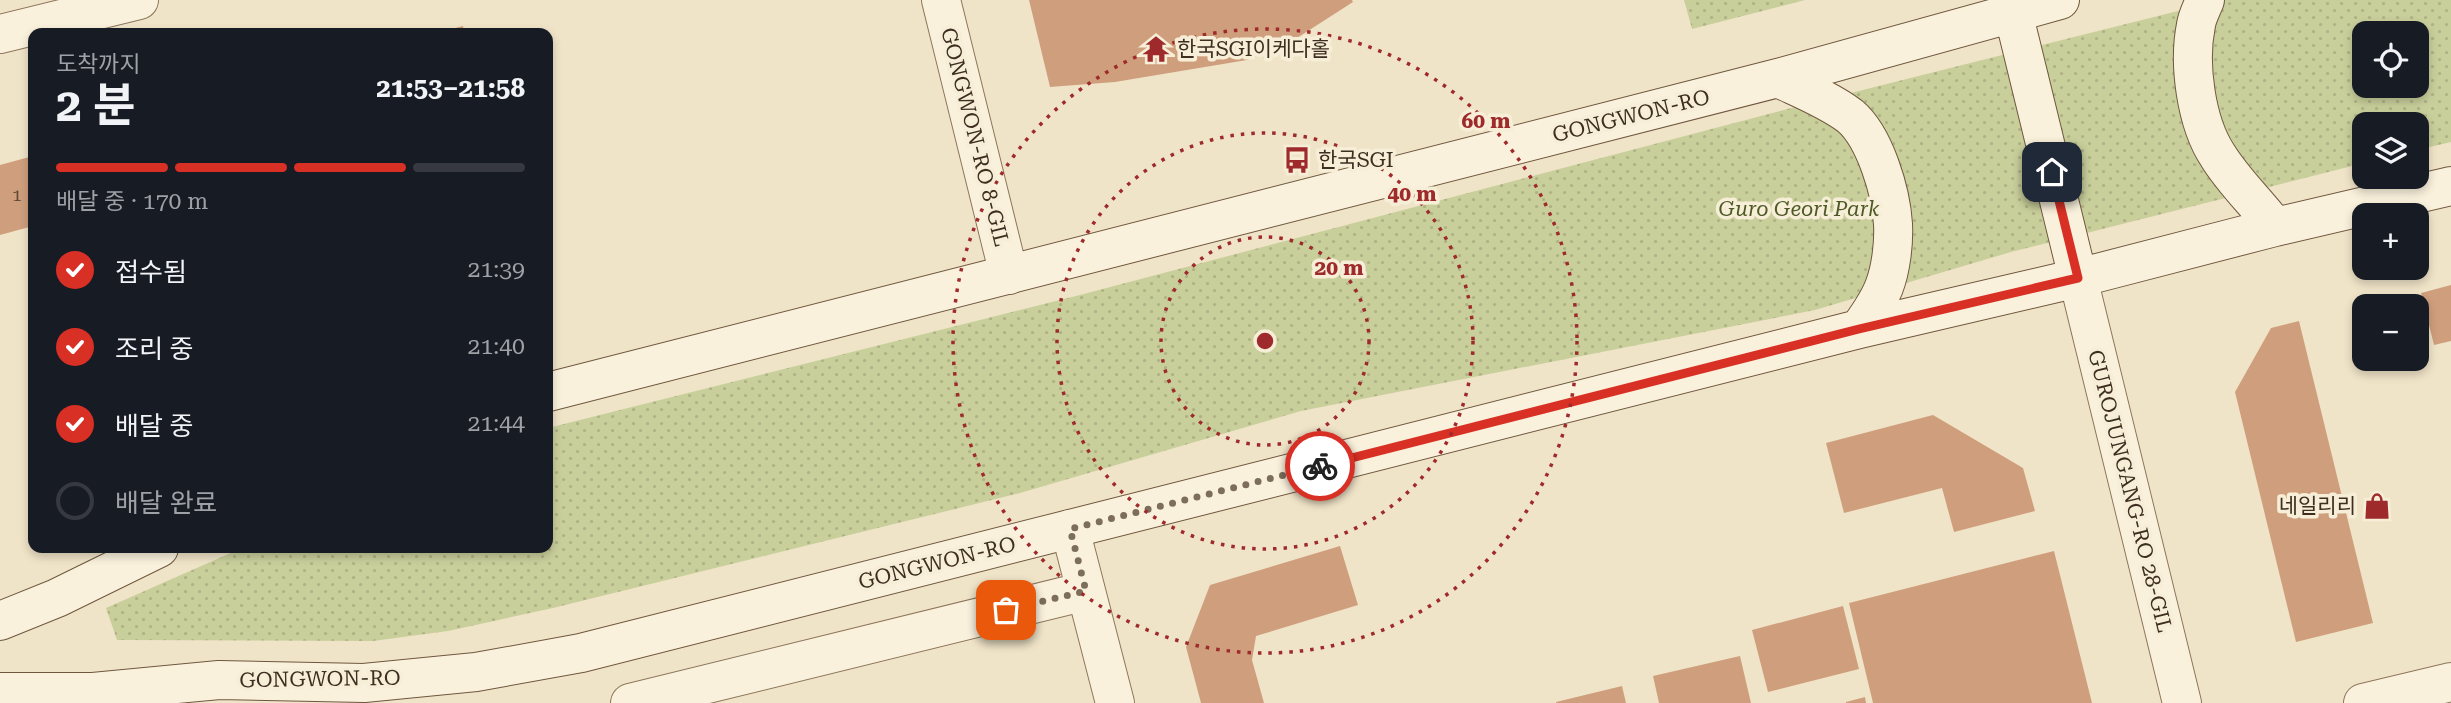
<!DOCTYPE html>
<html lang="ko">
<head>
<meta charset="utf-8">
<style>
	:root { --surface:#171b24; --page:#242831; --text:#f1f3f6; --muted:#9ea1a6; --line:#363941; --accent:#d93025 }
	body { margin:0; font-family:"Roboto Serif","Noto Sans KR",serif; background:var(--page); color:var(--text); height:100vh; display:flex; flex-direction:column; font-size:26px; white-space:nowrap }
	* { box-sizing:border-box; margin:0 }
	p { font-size:23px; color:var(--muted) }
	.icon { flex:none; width:38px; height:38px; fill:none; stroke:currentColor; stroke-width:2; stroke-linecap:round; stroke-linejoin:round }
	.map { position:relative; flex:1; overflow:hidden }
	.sheet { position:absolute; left:28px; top:28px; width:525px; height:525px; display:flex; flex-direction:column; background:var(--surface); border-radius:14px; box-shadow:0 4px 10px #0003 }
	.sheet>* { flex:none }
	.buttons { position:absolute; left:2352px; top:21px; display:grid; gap:14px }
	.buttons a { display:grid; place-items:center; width:77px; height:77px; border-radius:14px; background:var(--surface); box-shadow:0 4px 10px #0003; font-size:35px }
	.pin { position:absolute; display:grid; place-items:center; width:60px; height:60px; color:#fff; margin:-30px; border-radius:14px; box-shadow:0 4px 10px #0006 }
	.courier { position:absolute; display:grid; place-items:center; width:70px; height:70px; margin:-35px; border:5px solid #d93025; border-radius:50%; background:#fff; color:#222; box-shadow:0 2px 9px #0007 }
	.overview em { font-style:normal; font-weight:700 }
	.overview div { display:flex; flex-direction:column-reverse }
	.overview { display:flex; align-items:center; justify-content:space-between; height:119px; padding:0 28px }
	h1 { font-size:46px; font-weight:700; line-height:52px }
	.bar { display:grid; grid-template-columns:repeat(4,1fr); gap:10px 7px; align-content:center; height:84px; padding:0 28px }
	.bar i { height:9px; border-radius:5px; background:var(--line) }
	.bar .on { background:var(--accent) }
	.bar p { grid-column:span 4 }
	ol { padding:0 28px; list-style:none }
	li { display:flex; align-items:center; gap:21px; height:77px }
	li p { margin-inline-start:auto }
	li .icon { padding:7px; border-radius:50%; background:var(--accent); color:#fff; stroke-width:4 }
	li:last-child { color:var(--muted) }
	li i { width:38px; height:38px; border:4px solid var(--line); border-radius:50% }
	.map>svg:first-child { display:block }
	.grass { fill:url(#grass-dots); fill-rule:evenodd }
	.building { fill:#cf9f7d }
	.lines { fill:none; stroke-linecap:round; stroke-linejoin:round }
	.minor-casing { stroke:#8d765c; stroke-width:40 }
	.tertiary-casing { stroke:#8d765c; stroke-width:40 }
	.secondary-casing { stroke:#6f573f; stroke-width:40 }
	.minor { stroke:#faf1dc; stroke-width:38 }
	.tertiary { stroke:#faf1dc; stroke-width:38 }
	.secondary { stroke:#faf1dc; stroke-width:38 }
	.done { stroke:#7c6e5b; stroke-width:7; stroke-dasharray:0 12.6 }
	.route { stroke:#d93025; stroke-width:9 }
	.ring { fill:none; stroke:#9e2a2b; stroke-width:3.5; stroke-dasharray:3.5 7 }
	.labels { text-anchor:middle; stroke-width:7; stroke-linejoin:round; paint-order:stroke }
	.number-label { font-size:18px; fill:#624a37 }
	.poi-label { font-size:21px; fill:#3d2e20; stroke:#f7eed8; text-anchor:start }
	.street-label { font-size:21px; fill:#3d2e20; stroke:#f7eed8 }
	.park-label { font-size:21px; font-style:italic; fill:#4d5a26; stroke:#f7eed8 }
	.centre { fill:#9e2a2b; stroke:#f7eed8; stroke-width:3.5 }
	.ring-label { font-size:21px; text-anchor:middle; font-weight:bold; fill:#9e2a2b; stroke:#f7eed8; stroke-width:7; stroke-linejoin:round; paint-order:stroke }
</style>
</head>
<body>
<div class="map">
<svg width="2451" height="703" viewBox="0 0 2451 703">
	<defs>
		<pattern id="grass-dots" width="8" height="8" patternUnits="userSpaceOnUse" patternTransform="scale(1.75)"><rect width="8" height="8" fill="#c9cf9b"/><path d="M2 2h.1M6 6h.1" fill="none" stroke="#aeb285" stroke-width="1.8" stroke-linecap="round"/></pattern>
	</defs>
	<rect width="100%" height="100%" fill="#f0e4c8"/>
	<path class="grass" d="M1684,0H1805L1692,29Z
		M2222,0H2451V142L2417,150V124H2364V163L2011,252L1815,310L1301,411L1020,493L553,608L448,631L373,641L117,640L106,608L242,548H548V428L1076,296L1795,107ZM2364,33H2417V86H2364Z"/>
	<path class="building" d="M1029,0H1352L1353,2L1297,38L1247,60L1115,82L1050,87Z
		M463,26L464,33H440L439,32Z
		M33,156V226L0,235V165Z
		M2451,285V341L2434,345L2421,293Z
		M2299,321L2373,623L2296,642L2235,392L2271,328Z
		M1933,415L2023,468L2035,511L1954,532L1942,488L1844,513L1826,443Z
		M1340,546L1358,605L1256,636L1252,660L1264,703H1201L1186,647L1210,585Z
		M2054,551L2092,703H1873L1849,603Z
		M1843,606L1859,669L1768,692L1752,630Z
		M1740,656L1751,703H1659L1653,676Z
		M1622,686L1626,703H1556V702Z
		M1865,697L1866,703H1846V702Z"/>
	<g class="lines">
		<defs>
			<path id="minor" d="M941,0L1009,275
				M0,34L139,0
				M1070,529L1115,703
				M630,703L1086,591
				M2363,703L2451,682"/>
			<path id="tertiary" d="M2078,278L2182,703"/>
			<path id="secondary" d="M2010,0L2078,278
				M2205,0C2202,8 2197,17 2196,25C2188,64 2196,123 2218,156C2234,182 2257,203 2275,227
				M1778,78C1801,89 1829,100 1850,116C1875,137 1891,192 1893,224C1894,243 1891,269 1884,287C1878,303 1869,315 1859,329
				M548,392L1778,78L2060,0
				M0,621L57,598L159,548
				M0,692H93L219,680L364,683L476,672L581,653L1859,329L2078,278L2275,227L2451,186"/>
		</defs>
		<use href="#minor" class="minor-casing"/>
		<use href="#tertiary" class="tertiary-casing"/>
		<use href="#secondary" class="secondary-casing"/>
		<use href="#minor" class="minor"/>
		<use href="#tertiary" class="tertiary"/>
		<use href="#secondary" class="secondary"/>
	</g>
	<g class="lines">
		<path class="done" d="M1006,610L1086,591L1070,529L1320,466"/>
		<path class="route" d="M1320,466L1859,329L2078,278L2052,172"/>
	</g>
	<g class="ring">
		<circle cx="1265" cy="341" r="104"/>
		<circle cx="1265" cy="341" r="208"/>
		<circle cx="1265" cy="341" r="312"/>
	</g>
	<defs>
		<symbol id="temple-bare" viewBox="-9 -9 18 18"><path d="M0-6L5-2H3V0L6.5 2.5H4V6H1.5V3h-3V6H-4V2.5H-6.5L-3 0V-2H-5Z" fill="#9e2a2b" stroke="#f7eed8" stroke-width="2.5" paint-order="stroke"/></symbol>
		<symbol id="bus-bare" viewBox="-9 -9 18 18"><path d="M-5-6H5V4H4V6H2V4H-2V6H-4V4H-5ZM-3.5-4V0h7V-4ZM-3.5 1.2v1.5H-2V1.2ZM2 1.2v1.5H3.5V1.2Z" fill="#9e2a2b" stroke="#f7eed8" stroke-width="2.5" paint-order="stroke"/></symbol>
		<symbol id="shop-bare" viewBox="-9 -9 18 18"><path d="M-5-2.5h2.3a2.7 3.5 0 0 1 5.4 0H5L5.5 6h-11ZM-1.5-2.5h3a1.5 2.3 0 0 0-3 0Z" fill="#9e2a2b" stroke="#f7eed8" stroke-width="2.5" paint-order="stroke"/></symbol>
	</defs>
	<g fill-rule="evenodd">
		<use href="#temple-bare" x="1137" y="30" width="38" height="38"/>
		<use href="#bus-bare" x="1278" y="141" width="38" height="38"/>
		<use href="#shop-bare" x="2358" y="487" width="38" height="38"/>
	</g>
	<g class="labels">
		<g class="number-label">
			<text x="17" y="201">1</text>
		</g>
		<g class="poi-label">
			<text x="1177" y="56">한국SGI이케다홀</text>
			<text x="1318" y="167">한국SGI</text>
			<text x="2356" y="513" text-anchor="end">네일리리</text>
		</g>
		<g class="street-label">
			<text transform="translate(1631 116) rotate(-14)" y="7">GONGWON-RO</text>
			<text transform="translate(975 137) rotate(76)" y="7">GONGWON-RO 8-GIL</text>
			<text transform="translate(2130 491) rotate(76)" y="7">GUROJUNGANG-RO 28-GIL</text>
			<text transform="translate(937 563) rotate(-14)" y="7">GONGWON-RO</text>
			<text transform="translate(320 679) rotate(-1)" y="7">GONGWON-RO</text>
		</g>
		<g class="park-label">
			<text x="1799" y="216">Guro Geori Park</text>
		</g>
	</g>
	<circle cx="1265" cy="341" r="10" class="centre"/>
	<g class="ring-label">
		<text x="1486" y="128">60 m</text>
		<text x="1412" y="201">40 m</text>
		<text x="1339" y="275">20 m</text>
	</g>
</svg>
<div class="buttons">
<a><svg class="icon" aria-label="locate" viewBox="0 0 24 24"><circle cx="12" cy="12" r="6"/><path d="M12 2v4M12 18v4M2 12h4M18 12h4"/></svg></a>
<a><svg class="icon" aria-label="layers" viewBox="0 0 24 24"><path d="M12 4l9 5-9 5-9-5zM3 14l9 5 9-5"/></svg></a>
<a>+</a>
<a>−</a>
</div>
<div class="pin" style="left:1006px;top:610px;background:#ea580c"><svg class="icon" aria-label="bag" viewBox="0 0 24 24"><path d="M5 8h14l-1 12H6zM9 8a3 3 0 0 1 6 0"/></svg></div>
<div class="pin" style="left:2052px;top:172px;background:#1f2937"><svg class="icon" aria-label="home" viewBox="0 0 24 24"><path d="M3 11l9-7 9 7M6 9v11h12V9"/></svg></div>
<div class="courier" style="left:1320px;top:466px"><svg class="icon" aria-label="bike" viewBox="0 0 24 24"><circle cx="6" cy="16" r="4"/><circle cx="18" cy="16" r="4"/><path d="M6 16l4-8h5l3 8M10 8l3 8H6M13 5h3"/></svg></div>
<section class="sheet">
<div class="overview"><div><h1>2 분</h1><p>도착까지</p></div><em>21:53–21:58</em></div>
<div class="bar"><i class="on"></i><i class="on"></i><i class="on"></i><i></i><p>배달 중 · 170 m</p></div>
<ol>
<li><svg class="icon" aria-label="check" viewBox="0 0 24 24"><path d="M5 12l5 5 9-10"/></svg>접수됨<p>21:39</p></li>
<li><svg class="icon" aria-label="check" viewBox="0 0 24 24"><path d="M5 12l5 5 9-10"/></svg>조리 중<p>21:40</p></li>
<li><svg class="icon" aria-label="check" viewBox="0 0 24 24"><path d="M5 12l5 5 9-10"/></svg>배달 중<p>21:44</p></li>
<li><i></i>배달 완료</li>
</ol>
</section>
</div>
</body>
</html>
